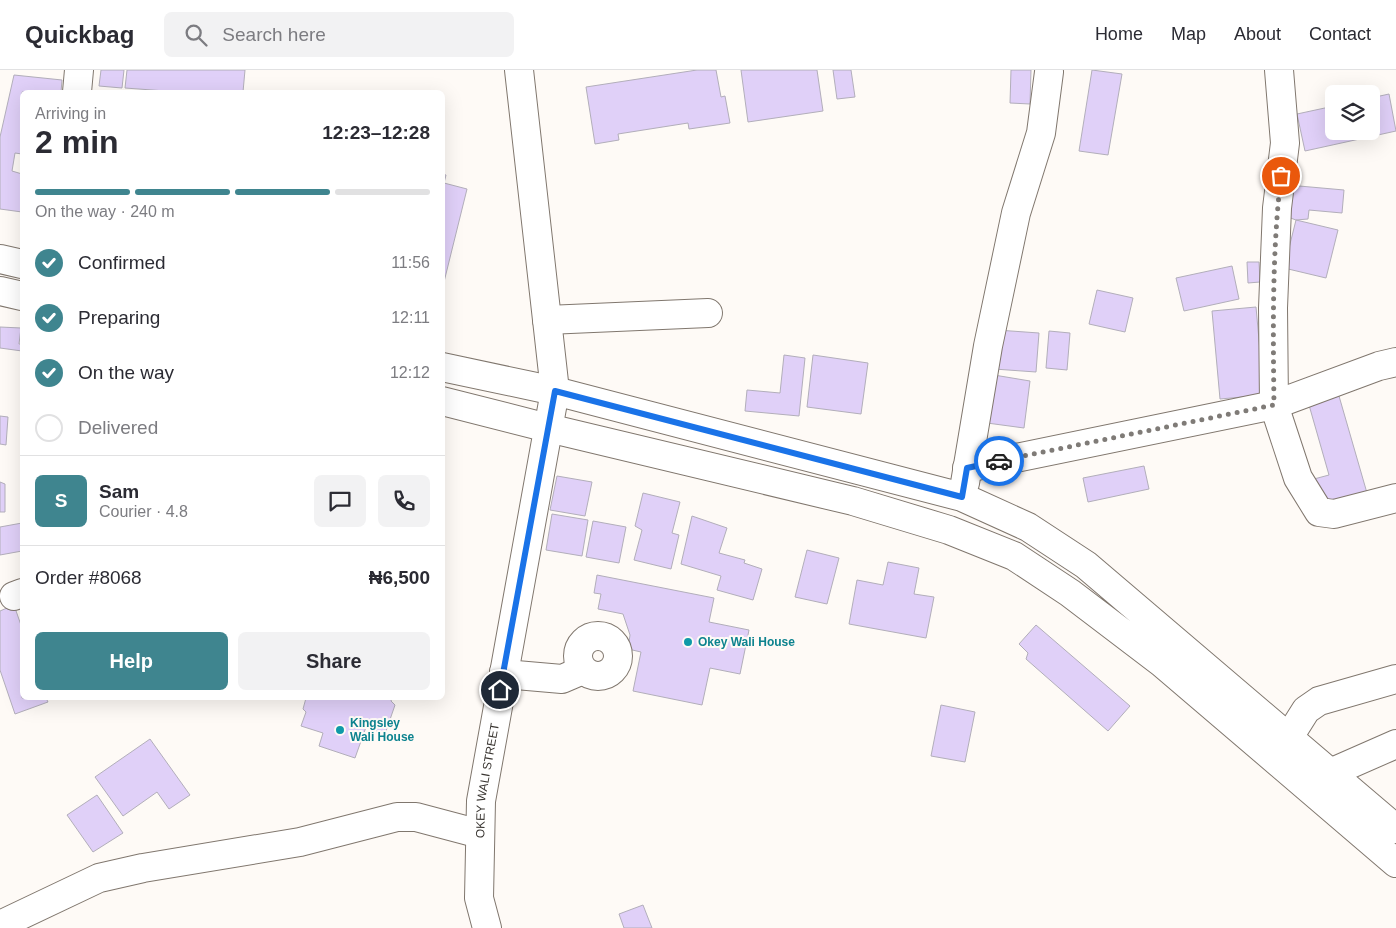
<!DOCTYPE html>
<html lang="en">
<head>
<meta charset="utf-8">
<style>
	:root { --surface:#fff; --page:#f2f2f3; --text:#2b2b33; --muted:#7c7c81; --line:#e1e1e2; --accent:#3f858f }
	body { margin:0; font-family:Arial,sans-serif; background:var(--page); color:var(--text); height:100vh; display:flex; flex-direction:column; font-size:19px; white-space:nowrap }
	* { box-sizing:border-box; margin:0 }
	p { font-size:16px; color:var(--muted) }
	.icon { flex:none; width:28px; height:28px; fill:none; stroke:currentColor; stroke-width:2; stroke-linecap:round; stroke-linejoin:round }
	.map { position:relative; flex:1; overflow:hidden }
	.drawer { position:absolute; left:20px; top:20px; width:425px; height:610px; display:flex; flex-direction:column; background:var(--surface); border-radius:8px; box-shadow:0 5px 20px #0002 }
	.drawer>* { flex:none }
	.fabs { position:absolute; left:1325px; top:15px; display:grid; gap:10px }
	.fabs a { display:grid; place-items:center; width:55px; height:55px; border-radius:8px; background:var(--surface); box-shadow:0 5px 20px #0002; font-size:25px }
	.pin { position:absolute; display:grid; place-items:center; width:42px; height:42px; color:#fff; margin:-21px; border:2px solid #fff; border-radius:50%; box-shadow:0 1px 5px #0007 }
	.courier { position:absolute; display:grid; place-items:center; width:50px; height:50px; margin:-25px; border:4px solid #1a73e8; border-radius:50%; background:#fff; color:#222; box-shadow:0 1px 6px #0007 }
	.head em { font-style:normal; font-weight:700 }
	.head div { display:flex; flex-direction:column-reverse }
	.head { display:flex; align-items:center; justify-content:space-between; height:85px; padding:0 15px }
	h1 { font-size:32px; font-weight:700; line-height:38px }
	.bar { display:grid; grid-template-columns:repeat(4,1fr); gap:8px 5px; align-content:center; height:60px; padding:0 15px }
	.bar i { height:6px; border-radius:4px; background:var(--line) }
	.bar .active { background:var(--accent) }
	.bar p { grid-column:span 4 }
	.line { display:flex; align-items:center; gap:12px; padding:0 15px; border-top:1px solid var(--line) }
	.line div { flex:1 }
	.round { display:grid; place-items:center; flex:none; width:52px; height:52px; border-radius:8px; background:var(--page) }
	ol { padding:0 15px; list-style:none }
	li { display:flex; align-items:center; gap:15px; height:55px }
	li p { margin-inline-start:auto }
	li .icon { padding:5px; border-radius:50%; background:var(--accent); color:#fff; stroke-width:4 }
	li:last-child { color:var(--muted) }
	li i { width:28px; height:28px; border:2px solid var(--line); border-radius:50% }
	.primary-button { display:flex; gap:10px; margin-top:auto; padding:10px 15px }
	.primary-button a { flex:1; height:58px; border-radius:8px; background:var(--accent); color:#fff; font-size:20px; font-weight:700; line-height:58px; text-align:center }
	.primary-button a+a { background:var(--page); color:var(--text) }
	header { display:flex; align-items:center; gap:30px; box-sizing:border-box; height:70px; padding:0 25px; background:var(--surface); border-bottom:1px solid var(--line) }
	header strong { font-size:24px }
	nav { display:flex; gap:28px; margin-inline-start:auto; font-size:18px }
	.search { width:350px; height:45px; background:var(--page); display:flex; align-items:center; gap:12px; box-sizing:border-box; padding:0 18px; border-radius:8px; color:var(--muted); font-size:19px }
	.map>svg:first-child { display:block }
	.building { fill:#e0d0f8; stroke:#b2aeba }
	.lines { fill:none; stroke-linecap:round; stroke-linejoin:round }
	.minor-casing { stroke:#80776e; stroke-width:30 }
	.major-casing { stroke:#80776e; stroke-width:30 }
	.minor { stroke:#fff; stroke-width:28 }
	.major { stroke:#fff; stroke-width:28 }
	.done { stroke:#7f7b77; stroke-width:5; stroke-dasharray:0 9 }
	.route { stroke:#1a73e8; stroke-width:6 }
	.culture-dot { fill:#0f9aa8; stroke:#fefaf6; stroke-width:2 }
	.labels { text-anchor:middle; stroke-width:4; stroke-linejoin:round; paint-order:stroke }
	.culture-label { font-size:12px; font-weight:bold; fill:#0d838f; stroke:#fefaf6; text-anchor:start }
	.street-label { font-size:12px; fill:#3a3632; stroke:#fefaf6 }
</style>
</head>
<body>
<header>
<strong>Quickbag</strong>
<div class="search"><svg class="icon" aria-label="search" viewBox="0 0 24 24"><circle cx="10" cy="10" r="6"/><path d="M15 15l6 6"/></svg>Search here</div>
<nav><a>Home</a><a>Map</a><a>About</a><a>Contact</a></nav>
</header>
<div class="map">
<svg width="1396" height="858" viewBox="0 0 1396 858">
	<rect width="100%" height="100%" fill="#fefaf6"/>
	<path class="building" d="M101,0H124L122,18L99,16Z
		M127,0H245L243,22H179L125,18Z
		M697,0H716L721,27L725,26L730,53L689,59L688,53L618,64L619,70L595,74L586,17Z
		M741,0H817L823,41L748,52Z
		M833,0H851L855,27L837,29Z
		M1011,0H1031L1030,34L1010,33Z
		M1092,0L1122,4L1108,85L1079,81Z
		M14,5L62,10L61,22H22V84L15,83L12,101L22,104V142L0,139V67Z
		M1389,24L1396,61L1305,81L1297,44L1334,36V61H1371V28Z
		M442,104L446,105L444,113L467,119L442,220Z
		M1288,115L1344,120L1342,143L1309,140L1308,149L1296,150L1285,146Z
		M1296,150L1338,160L1326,208L1284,198Z
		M1247,192H1259L1260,212L1248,213Z
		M1232,196L1239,229L1184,241L1176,208Z
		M1097,220L1133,228L1125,262L1089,254Z
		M1256,237L1264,325L1220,329L1212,241Z
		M0,257L21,258L19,274H22V281L0,278Z
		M997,260L1039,263L1036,302L994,299Z
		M1049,261L1070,263L1067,300L1046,298Z
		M784,285L805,288L799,346L745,341L747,320L780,323Z
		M813,285L868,293L861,344L807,337Z
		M994,305L1030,311L1024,358L987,353Z
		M1339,326L1367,423L1323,436L1314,409L1329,405L1309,335Z
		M0,346L8,347L6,375L0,374Z
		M1144,396L1149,419L1088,432L1083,408Z
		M557,406L592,412L585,446L550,440Z
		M0,412L5,414V442H0Z
		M643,423L680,432L672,463L679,465L671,499L634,490L642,460L635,456Z
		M552,444L588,450L582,486L546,480Z
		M692,446L727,458L719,483L745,490L744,493L762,499L753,530L717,520L721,506L681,494Z
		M593,451L626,457L619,493L586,487Z
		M22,453V481L0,485V457Z
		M807,480L839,488L827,534L795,527Z
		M888,492L919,498L914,524L934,527L926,568L849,554L857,510L883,515Z
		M597,505L714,528L709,552L749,560L740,604L710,598L702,635L633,621L641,582L628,579L630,565L623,544L598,539L601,524L594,523Z
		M14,535L22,558V628H46L48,632L15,644L0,600V541Z
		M1036,555L1130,636L1108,661L1026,589L1028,583L1019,574Z
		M306,628H392L391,631L395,635L385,664L366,657L355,688L319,676L323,663L301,656L306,642L303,639Z
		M941,635L975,642L965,692L931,686Z
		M150,669L190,725L169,739L157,722L123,746L95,707Z
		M97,725L123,763L93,782L67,745Z
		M643,835L652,858H624L619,844Z"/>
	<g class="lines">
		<defs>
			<g id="minor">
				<path d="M1279,0L1285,73L1277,138L1273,238L1274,335L1298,408L1319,442L1334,444L1396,428"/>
				<path d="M77,22L79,0"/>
				<path d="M547,250L708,243"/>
				<path d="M967,398L1274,335L1379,296L1396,292"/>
				<path d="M965,413L988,276L1016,143L1041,63L1049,2"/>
				<path d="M14,526L22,523"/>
				<circle cx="598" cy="586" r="20"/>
				<path d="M504,602L516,605L562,609L583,600"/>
				<path d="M1289,667L1306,640L1319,631L1396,609"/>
				<path d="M1330,703L1396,674"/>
				<path d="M0,855L99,808L143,798L300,772L397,747H416L480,764"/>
				<path id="s1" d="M487,858L479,828L481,731L555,321L519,0"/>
			</g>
			<path id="major" d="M0,189L22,194
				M0,221L22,226
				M442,297L555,321L962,427L1028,457L1086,495L1396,759
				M442,331L548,358L853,431L949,460L1014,486L1070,523L1162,593L1396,793"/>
		</defs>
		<use href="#minor" class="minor-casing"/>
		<use href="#major" class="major-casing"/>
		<use href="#minor" class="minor"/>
		<use href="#major" class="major"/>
	</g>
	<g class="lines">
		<path class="done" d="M999,391L1274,335C1273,259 1272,182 1281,106"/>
		<path class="route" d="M500,620L555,321L962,427L967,398L999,391"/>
	</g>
	<g class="culture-dot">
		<circle cx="688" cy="572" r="5"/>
		<circle cx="340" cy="660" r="5"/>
	</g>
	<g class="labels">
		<g class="culture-label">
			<text x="698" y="576">Okey Wali House</text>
			<text x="350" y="657">Kingsley<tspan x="350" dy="14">Wali House</tspan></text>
		</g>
		<g class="street-label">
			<text dy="4" stroke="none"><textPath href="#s1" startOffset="149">OKEY WALI STREET</textPath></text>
		</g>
	</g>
</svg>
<div class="fabs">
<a><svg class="icon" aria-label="layers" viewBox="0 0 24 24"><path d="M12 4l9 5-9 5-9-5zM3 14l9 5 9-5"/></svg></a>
</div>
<div class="pin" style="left:1281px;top:106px;background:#ea580c"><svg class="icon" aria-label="bag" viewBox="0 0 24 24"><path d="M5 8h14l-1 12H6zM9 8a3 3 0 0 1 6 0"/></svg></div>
<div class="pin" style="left:500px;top:620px;background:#1f2937"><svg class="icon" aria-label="home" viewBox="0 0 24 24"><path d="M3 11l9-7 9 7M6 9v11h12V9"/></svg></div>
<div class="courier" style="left:999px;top:391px"><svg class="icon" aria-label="car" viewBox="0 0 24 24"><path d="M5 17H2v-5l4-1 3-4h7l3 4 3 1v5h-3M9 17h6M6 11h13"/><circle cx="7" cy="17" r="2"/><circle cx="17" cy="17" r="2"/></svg></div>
<section class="drawer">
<div class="head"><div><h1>2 min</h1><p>Arriving in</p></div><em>12:23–12:28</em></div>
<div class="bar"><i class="active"></i><i class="active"></i><i class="active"></i><i></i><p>On the way · 240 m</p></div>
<ol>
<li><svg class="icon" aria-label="check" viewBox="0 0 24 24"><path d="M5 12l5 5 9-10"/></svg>Confirmed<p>11:56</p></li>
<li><svg class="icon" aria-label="check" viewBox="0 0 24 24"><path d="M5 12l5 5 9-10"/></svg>Preparing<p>12:11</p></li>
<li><svg class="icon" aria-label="check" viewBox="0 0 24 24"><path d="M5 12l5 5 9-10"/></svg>On the way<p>12:12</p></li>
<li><i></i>Delivered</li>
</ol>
<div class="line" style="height:90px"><b class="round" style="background:var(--accent);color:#fff">S</b><div><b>Sam</b><p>Courier · 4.8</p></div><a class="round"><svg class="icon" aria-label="chat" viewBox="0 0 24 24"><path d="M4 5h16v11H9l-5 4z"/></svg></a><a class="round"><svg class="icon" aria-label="phone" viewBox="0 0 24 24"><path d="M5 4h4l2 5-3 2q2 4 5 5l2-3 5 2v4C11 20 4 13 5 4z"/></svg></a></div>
<div class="line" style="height:65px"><div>Order #8068</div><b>₦6,500</b></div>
<div class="primary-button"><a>Help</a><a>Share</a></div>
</section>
</div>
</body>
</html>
